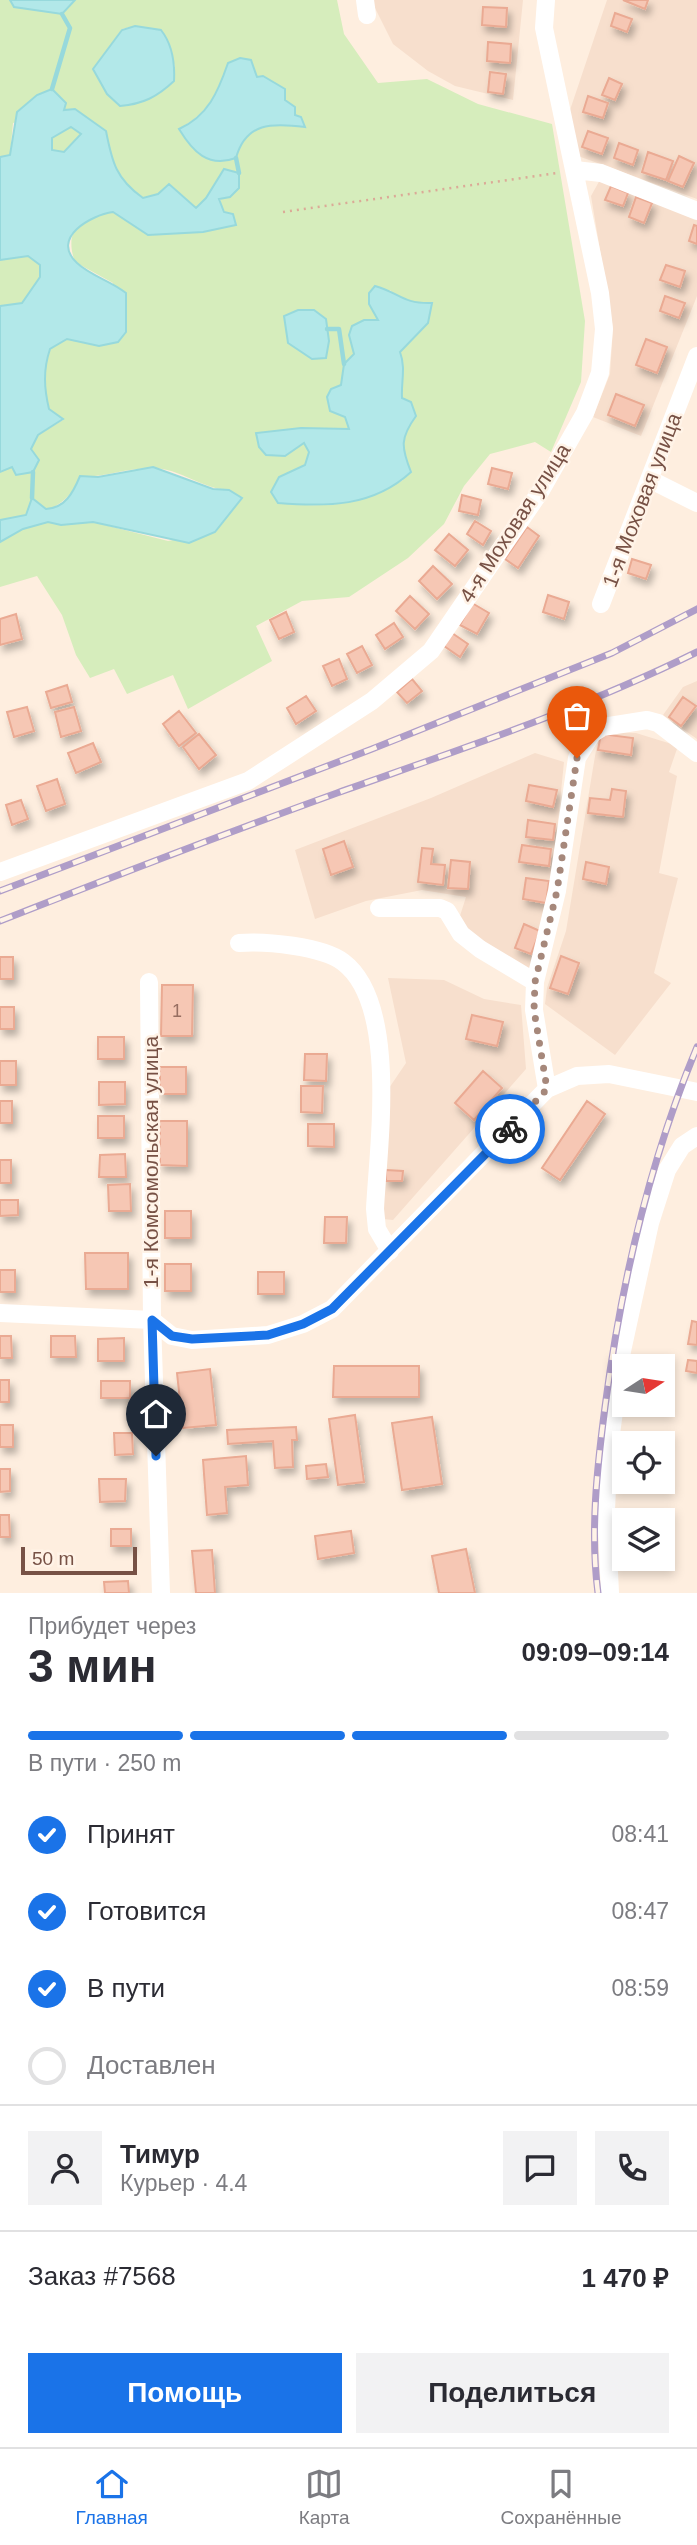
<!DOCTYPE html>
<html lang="ru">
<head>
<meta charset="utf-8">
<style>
	:root { --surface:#fff; --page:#f2f2f3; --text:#2b2b33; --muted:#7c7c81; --line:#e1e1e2; --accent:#1a73e8 }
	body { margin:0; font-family:Arial,sans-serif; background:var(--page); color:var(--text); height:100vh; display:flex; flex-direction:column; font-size:26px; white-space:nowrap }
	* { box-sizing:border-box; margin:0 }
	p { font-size:23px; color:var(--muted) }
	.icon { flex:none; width:38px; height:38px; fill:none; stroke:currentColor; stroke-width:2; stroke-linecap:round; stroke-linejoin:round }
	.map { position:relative; height:1593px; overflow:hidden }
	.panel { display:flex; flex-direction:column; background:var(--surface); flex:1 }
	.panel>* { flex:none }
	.needle { width:46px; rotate:78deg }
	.controls { position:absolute; left:612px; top:1354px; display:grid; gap:14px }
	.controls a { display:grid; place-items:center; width:63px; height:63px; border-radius:0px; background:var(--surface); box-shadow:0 4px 10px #0003; font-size:35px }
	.scale { position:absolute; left:21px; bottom:18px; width:116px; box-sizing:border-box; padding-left:7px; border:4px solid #775145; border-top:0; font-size:19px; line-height:24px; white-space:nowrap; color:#775145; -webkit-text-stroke:5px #fff3e7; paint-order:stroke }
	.pin { position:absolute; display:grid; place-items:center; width:60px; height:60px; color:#fff; margin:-72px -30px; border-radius:50% 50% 50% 0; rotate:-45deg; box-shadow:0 0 7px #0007 }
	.pin .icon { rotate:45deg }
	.courier { position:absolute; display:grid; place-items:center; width:70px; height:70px; margin:-35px; border:5px solid #1a73e8; border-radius:50%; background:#fff; color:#222; box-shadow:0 2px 9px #0007 }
	.headline em { font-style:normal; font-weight:700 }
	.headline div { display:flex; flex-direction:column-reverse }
	.headline { display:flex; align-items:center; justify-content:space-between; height:119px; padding:0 28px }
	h1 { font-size:46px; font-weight:700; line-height:52px }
	.bar { display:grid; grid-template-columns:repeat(4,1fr); gap:10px 7px; align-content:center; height:84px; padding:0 28px }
	.bar i { height:9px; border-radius:5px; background:var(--line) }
	.bar .current { background:var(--accent) }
	.bar p { grid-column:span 4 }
	.line { display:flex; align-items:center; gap:18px; padding:0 28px; border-top:2px solid var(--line) }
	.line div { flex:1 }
	.round { display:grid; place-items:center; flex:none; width:74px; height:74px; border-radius:0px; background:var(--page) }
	ol { padding:0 28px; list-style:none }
	li { display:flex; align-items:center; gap:21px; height:77px }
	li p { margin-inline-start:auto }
	li .icon { padding:7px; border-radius:50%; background:var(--accent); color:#fff; stroke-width:4 }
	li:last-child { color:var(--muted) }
	li i { width:38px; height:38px; border:4px solid var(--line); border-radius:50% }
	.action { display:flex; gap:14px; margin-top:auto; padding:14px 28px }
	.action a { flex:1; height:80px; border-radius:0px; background:var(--accent); color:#fff; font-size:28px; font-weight:700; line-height:80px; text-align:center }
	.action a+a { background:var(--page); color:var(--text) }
	.tab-bar { display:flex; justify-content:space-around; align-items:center; height:98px; border-top:2px solid var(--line); background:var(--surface); font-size:19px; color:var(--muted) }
	.tab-bar a { display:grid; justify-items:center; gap:4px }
	.tab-bar .current { color:var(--accent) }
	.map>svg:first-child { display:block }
	.residential { fill:#f7dfcd }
	.green { fill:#d6edbc; fill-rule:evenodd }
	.water { fill:#b2e8e9; stroke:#97d9dc; stroke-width:2; fill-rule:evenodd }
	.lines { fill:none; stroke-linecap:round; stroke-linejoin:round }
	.stream { stroke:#97d9dc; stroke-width:4.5 }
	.building { fill:#f6c7b4; stroke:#eaaa93; stroke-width:2; filter:url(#shadow) }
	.path { stroke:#dbaa97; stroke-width:2.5; stroke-dasharray:2 5; stroke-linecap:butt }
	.minor { stroke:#fff; stroke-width:18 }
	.rail-casing { stroke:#af9dc8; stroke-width:7 }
	.rail { stroke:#fff3e7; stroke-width:4.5; stroke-dasharray:13; stroke-linecap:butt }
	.done { stroke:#a6887b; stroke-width:7; stroke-dasharray:0 12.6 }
	.route { stroke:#1a73e8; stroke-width:9 }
	.labels { text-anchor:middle; stroke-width:5; stroke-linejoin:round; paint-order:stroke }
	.number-label { font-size:18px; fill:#976e61 }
	.street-label { font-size:21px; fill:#775145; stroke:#fff3e7 }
</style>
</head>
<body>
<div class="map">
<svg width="697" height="1593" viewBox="0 0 697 1593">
	<defs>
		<filter id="shadow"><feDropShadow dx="3.5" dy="6" stdDeviation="3.5" flood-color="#0004"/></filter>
	</defs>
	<rect width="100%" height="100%" fill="#feeedf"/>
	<path class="residential" d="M371,0H523L513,100L455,86L428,71L393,44Z
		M607,0H697V199L578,156L568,116Z
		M601,178L697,219V296L641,436L593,417L610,374L613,328L591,196Z
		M697,681V739L663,715L683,687Z
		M599,732L636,733L678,746L669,772L677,776L659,873L678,878L654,973L671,983L615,1055L545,1004L547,988L566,931Z
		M535,753L564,762L552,881L529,972L481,944L458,922L466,897L422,890L366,901L315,919L295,850L431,798Z
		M388,978L444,980L484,999L521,1005L526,1069L393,1220L383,1219L389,1088L406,1063Z"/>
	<path class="green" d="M0,0H10L15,7L62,14L75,0H337L344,34L378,83L427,79L478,104L552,124L585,321L581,382L551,452L535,442L490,454L464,486L444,524L408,558L349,597L302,601L256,626L272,661L188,709L173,675L127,694L114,669L90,678L76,655L62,615L37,576L0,587V542L23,529L48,522L61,525L93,522L168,541L215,532L225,516L229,490C202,489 178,467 151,468C127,468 105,477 81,477C65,512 35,515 0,520V472L12,467L31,449L38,435L63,420L49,409C44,388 43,370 50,349L67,339L99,346L113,283L75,262C63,229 82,216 113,212C147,237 196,234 236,225C215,204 219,196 224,169L206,198L195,209L158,194L143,199C116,179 112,162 106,131L75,109L13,123L10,155L0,157ZM135,26L161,30L169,45L175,67L107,94L93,69L122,29ZM228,63C267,82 279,94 304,127C271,123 246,122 236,158L179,129C209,112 216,95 228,63ZM390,290L399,299L417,304L428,323L400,352C405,365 401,372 401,385C401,416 406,448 403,480C360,506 327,508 278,503L271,492L279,477L305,465L309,452L304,443L298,448L257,434L301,428L349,429C341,405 335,373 354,354L349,336L379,321L375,316ZM326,319L329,341L301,351L288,343Z
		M71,127L81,133L64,152L52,150V138Z
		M12,256H28L40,265V277L22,303L0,306V260Z"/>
	<path class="water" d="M10,0H75L62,14L14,7Z
		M135,26L161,30C172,44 175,63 174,81C157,97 143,104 120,106L107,94L93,69L122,30Z
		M240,58L251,60L257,77L263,76L285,89V100L295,107V115L301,117L305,127C272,123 246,122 236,158C208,168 193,152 179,129C208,116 218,92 228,63Z
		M52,89L66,103L64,110L75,109L106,131C112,162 116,179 143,198L158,194L169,184L196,208L206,198L224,169L239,173V188L230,197L219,199L224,212L233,214L236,225L203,232L148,235L113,212C91,215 50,238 77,263C91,276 111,281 126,293V332L118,342L99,346L67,339L50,349C43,370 44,388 49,409L63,419L38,435L31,449L39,460L33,472L16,475L12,467L0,472V306L22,303L40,277V265L28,256L0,260V157L10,155L17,112L37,95ZM71,127L81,134L64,152L52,150V138Z
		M375,286C400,293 402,304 432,303L428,323L400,352C406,368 401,382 402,398L411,402L416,416C400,438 401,447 411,472C373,507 327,507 278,503L271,492L279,477L305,465L309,452L304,443L285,456L266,455L259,447L256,433L301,428L349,429L345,417L330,411L327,397L331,389L341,385L344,364L354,354L349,335L352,326L364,320H378L369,304V293Z
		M298,310H314L326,319L329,341L326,358L312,359L288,343L284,316Z
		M153,467L213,489L229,490L242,498L215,532L189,543L93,522L61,525L48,522L23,529L0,542V520L26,515L32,498L46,509C65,508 73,493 80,476L98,477Z"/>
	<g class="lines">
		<path class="stream" d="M52,89L70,28L62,14
			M236,158L239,173
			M327,329H339L344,364
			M32,498L33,472"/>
	</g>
	<path class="building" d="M623,0H648L645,9Z
		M483,7L507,8L506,27L482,25Z
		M615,13L632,19L627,32L611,26Z
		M488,42L511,44L510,63L487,61Z
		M490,72L506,74L503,94L488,92Z
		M609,78L622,84L615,100L602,95Z
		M588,96L608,103L603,118L583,112Z
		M588,131L608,138L602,154L582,147Z
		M619,143L638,150L633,165L614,158Z
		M648,152L673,161L666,180L642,172Z
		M679,156L694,163L683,187L668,181Z
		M611,186L628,193L623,206L605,200Z
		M636,197L652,203L644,223L629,217Z
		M694,225L697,226V244L689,241Z
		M666,265L685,271L680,287L660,280Z
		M665,296L685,303L679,318L660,311Z
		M646,339L667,347L657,373L636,365Z
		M616,394L644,405L635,426L608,415Z
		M492,468L512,473L508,489L488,484Z
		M462,495L481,500L478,515L459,511Z
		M475,521L491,531L483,545L467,534Z
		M527,527L539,536L518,568L505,559Z
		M449,534L468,550L455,566L435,550Z
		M632,559L651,565L646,579L628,573Z
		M433,566L452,584L437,599L419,581Z
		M548,595L569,602L564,619L543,612Z
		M410,596L429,614L415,629L396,611Z
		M472,603L489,613L477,634L460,625Z
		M286,612L294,632L279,639L270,620Z
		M16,614L22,639L0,645V619Z
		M394,623L403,637L385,649L376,635Z
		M452,633L468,644L460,657L444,646Z
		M362,646L372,665L357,673L347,654Z
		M339,659L347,679L332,686L323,666Z
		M412,679L422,691L407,703L397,692Z
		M67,685L72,702L51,708L46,692Z
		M306,696L316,711L296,724L287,708Z
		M683,697L696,706L681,726L669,717Z
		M27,707L34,731L14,737L7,712Z
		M74,707L81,731L61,737L55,712Z
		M179,711L196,733L179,746L163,724Z
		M199,734L216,755L199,769L183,747Z
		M601,734L633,738L631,755L598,750Z
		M93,743L101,762L76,773L68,753Z
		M57,779L65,804L46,811L37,786Z
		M529,785L557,790L553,807L526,801Z
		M612,789L626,791L623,817L588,813L590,798L610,800Z
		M21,800L28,819L12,825L6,805Z
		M528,820L555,824L553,840L526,837Z
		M344,841L353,867L331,875L323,849Z
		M522,845L551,849L549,866L519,862Z
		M422,848L433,849L431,864L445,865L443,885L418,882Z
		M451,860L470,862L468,889L448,888Z
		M586,862L609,867L606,884L583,879Z
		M526,878L549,881L546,903L523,899Z
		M524,924L540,931L531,954L515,948Z
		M561,956L579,963L568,994L550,988Z
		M0,957H13V979H0Z
		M162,985H193L192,1036H161Z
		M0,1007H14V1029H0Z
		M472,1015L503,1022L497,1046L466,1039Z
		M98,1037H124V1059H98Z
		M305,1054H327L326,1081L304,1080Z
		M0,1061H16V1085H0Z
		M160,1067H186V1094H160Z
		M483,1071L502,1088L474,1120L455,1103Z
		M99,1082H125V1104L99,1105Z
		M301,1086H323L322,1113L301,1112Z
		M0,1101H12V1123H0Z
		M587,1101L605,1114L560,1180L542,1168Z
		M98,1116H124V1138H98Z
		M160,1121H187V1166L160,1165Z
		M308,1124H334V1147L308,1146Z
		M125,1154L126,1177H99L100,1155Z
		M0,1160H11V1183H0Z
		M386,1170L403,1171L402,1181H386Z
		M130,1184L131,1211H109L108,1185Z
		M0,1200H18V1215L0,1216Z
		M165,1211H191V1238H165Z
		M325,1217H347L346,1243H324Z
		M85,1253H128V1289H86Z
		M165,1264H191V1291H165Z
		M0,1270H15V1292H0Z
		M258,1272H284V1294H258Z
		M692,1321L697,1322V1345L688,1344Z
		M0,1336H11L12,1358H0Z
		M51,1336H75L76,1357H51Z
		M124,1338V1361H98V1339Z
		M688,1360L697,1361V1373L686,1371Z
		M334,1366H419V1397H333Z
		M210,1369L216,1425L183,1428L177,1373Z
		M0,1380H9V1402H0Z
		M101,1381H130V1398H101Z
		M355,1415L364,1482L338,1485L329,1419Z
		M432,1417L442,1484L402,1490L392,1423Z
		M0,1425H13V1447H0Z
		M296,1427L297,1440H292L293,1467L275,1468L273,1441L228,1444L227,1430Z
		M114,1433H132L133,1454L115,1455Z
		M246,1456L248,1485L225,1487L227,1513L207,1515L203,1460Z
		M326,1464L328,1477L307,1479L306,1466Z
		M0,1469H10V1491L0,1492Z
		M99,1479H126L125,1501L100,1502Z
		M0,1515H9L10,1537H0Z
		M111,1529H131V1546H111Z
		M351,1531L354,1553L318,1559L315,1536Z
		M466,1549L475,1593H439L432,1556Z
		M212,1550L215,1593H196L192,1551Z
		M128,1581L129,1593H105L104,1582Z"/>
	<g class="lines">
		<path class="path" d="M283,212L557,173"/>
		<path class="minor" d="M365,0L367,15
			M575,170L601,173L697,211
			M651,480L697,503
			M601,604L697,356
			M0,872L248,781L372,701L431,651L540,492L585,413L600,373L604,329L600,293L544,28L546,0
			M379,908H440L447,911L461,934L480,949L535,982
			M239,943C265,941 322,946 343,962C399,1004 378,1147 375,1209L377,1229L390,1251
			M149,982L152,1320L161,1593
			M547,1089L534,1010L535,982L557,891L577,758L592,734L603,727L647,720L658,723L697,753
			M0,1313L152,1320L172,1336L192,1340L268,1335L303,1324L332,1309L547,1089L577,1076L609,1074L697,1092
			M610,1593L606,1509L609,1449L622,1351L650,1223L667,1170L682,1146L697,1136"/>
		<defs>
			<path id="rail" d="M0,891L372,749L612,653L697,609
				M0,921C112,877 224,834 337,793C458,750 582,709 697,652
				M598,1593C590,1532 597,1468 605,1407C621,1284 649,1162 697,1047"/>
		</defs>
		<use href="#rail" class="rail-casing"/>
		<use href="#rail" class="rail"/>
	</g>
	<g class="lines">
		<path class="done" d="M510,1129L547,1089L534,1010L535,982L557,891L577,758"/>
		<path class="route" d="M156,1456L152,1320L172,1336L192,1339L268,1335L303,1324L332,1309L510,1129"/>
	</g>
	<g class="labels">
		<g class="number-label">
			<text x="177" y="1017">1</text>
		</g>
		<g class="street-label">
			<text transform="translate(642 500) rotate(-69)" y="7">1-я Моховая улица</text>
			<text transform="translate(515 523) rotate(-57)" y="7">4-я Моховая улица</text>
			<text transform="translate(151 1162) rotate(-90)" y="7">1-я Комсомольская улица</text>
		</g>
	</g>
</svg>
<div class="controls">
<a><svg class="needle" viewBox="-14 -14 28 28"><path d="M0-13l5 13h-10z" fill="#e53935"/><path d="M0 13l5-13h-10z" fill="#7c7c81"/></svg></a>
<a><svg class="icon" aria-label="locate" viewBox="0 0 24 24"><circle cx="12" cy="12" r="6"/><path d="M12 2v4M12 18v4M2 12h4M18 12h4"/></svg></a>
<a><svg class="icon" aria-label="layers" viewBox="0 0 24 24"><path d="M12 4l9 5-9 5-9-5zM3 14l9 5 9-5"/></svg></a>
</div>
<div class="scale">50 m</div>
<div class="pin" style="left:577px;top:758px;background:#ea580c"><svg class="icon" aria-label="bag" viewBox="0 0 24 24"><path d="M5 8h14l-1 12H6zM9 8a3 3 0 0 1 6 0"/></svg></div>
<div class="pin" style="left:156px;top:1456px;background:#1f2937"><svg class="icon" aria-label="home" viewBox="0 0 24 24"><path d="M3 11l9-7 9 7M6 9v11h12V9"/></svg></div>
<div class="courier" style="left:510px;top:1129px"><svg class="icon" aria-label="bike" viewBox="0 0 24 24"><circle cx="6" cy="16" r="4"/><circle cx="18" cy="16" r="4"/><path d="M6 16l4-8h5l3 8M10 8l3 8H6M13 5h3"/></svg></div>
</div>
<section class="panel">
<div class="headline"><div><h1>3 мин</h1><p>Прибудет через</p></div><em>09:09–09:14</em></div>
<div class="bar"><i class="current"></i><i class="current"></i><i class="current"></i><i></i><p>В пути · 250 m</p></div>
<ol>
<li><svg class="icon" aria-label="check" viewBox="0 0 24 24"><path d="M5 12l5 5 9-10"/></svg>Принят<p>08:41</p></li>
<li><svg class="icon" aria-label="check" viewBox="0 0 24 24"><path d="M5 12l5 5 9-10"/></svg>Готовится<p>08:47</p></li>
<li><svg class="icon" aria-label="check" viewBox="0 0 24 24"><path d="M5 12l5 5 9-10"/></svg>В пути<p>08:59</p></li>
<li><i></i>Доставлен</li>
</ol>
<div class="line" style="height:126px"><a class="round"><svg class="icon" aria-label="person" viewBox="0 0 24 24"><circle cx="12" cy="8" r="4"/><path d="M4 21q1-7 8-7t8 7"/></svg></a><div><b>Тимур</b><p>Курьер · 4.4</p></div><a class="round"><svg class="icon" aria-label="chat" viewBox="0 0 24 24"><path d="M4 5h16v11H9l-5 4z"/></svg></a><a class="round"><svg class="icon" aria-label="phone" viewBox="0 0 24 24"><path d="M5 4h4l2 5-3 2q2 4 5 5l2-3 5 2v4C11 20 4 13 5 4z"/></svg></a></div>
<div class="line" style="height:91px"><div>Заказ #7568</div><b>1 470 ₽</b></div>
<div class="action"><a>Помощь</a><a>Поделиться</a></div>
</section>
<nav class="tab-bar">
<a class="current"><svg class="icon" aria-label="home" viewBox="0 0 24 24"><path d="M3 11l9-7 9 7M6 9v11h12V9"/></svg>Главная</a>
<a><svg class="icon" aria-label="map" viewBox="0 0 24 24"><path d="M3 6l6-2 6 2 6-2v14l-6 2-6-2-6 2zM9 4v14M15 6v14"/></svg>Карта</a>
<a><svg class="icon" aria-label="saved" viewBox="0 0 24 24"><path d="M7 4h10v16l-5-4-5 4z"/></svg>Сохранённые</a>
</nav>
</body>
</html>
